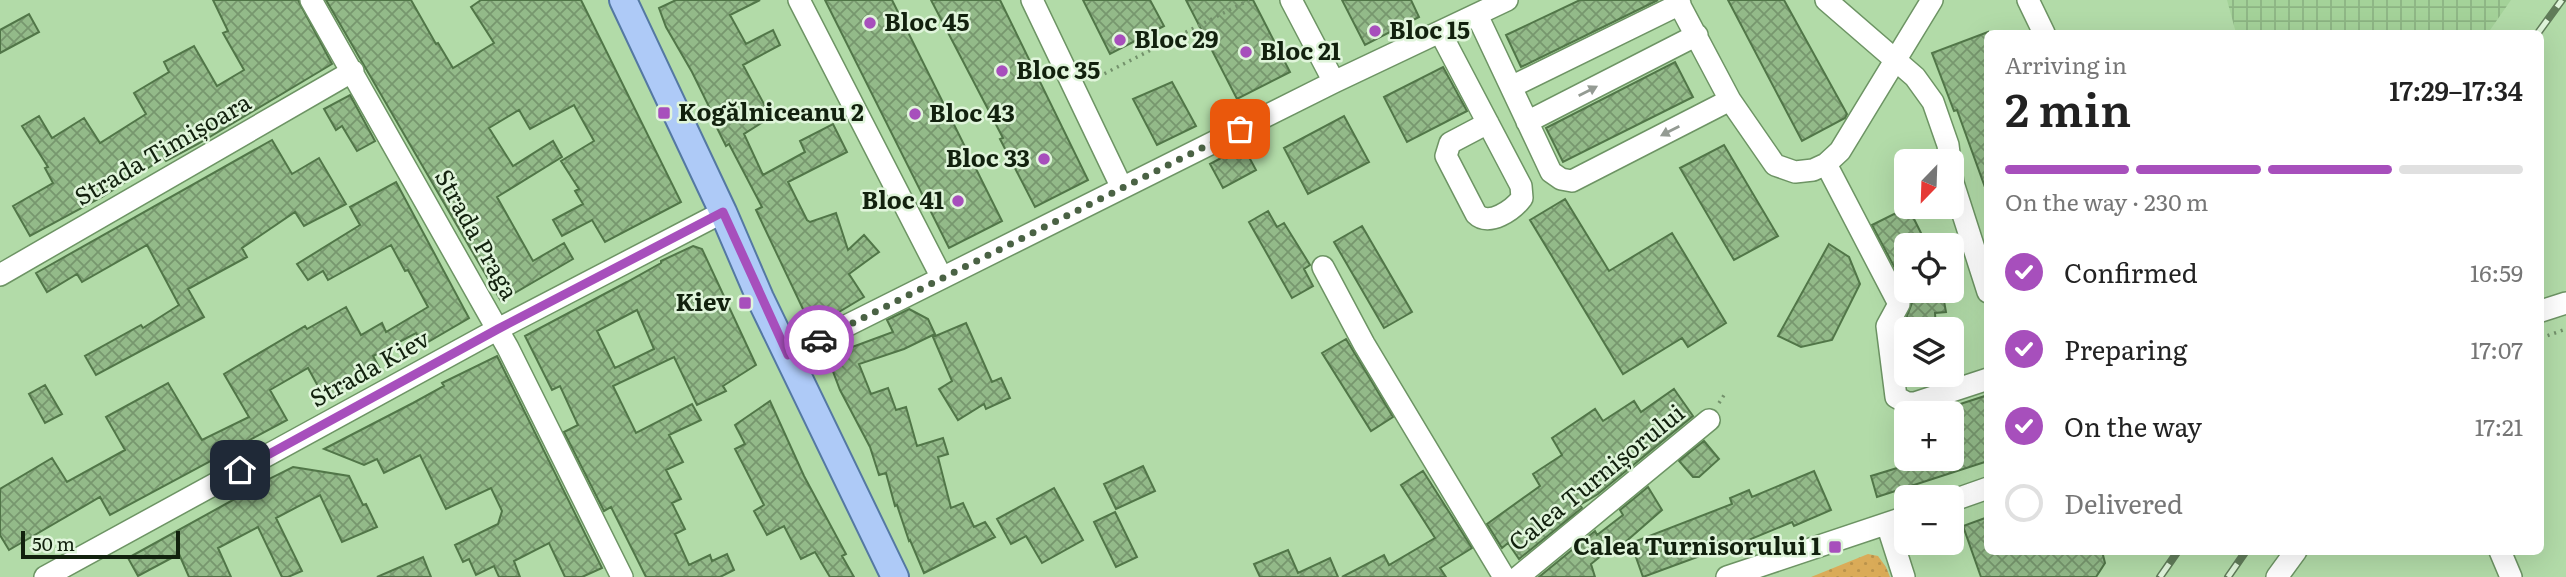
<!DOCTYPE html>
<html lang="en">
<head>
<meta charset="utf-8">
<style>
	:root { --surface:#fff; --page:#f6f6f6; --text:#222; --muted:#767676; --line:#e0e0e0; --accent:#a74fbc }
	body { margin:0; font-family:Literata,serif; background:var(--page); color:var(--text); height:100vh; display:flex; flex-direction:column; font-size:26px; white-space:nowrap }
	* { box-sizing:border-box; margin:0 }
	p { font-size:23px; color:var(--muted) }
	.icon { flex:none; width:38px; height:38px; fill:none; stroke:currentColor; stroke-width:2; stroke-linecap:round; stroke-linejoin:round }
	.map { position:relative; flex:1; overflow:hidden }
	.details { position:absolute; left:1984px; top:30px; width:560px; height:525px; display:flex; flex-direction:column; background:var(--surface); border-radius:10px; box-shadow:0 7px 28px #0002 }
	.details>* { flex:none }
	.needle { width:46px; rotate:203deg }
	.tools { position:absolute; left:1894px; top:149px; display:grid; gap:14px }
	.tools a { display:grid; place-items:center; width:70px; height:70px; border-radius:10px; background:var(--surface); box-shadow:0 7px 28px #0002; font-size:35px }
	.scale { position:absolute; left:21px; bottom:18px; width:159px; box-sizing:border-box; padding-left:7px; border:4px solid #12210e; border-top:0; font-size:19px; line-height:24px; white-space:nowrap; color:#12210e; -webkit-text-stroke:5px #e0f5db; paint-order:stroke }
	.pin { position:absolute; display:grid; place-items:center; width:60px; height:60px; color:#fff; margin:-30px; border-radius:14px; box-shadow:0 4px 10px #0006 }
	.courier { position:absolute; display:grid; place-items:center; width:70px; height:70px; margin:-35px; border:5px solid #a74fbc; border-radius:50%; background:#fff; color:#222; box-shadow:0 2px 9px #0007 }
	.summary em { font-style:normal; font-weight:600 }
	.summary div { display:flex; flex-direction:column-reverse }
	.summary { display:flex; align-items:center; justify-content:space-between; height:119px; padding:0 21px }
	h1 { font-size:46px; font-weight:600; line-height:52px }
	.bar { display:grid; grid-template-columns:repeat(4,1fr); gap:10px 7px; align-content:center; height:84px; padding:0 21px }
	.bar i { height:9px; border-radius:5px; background:var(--line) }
	.bar .current { background:var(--accent) }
	.bar p { grid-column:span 4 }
	ol { padding:0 21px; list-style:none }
	li { display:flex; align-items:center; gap:21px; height:77px }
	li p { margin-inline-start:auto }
	li .icon { padding:7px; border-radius:50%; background:var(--accent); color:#fff; stroke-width:4 }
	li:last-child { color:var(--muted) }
	li i { width:38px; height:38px; border:4px solid var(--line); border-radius:50% }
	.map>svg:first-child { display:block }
	.industrial { fill:url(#industrial-grid) }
	.park { fill:url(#park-dots) }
	.building { fill:url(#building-cross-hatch); stroke:#517648; stroke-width:2; fill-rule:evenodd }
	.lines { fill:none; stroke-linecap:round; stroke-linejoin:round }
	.minor-casing { stroke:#6d9464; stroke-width:24 }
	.major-casing { stroke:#5478a2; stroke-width:30 }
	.path { stroke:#73916b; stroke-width:3.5; stroke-dasharray:2 5; stroke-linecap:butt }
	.minor { stroke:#fff; stroke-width:21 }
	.major { stroke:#aecaf7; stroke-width:26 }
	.rail-casing { stroke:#607b59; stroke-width:8 }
	.rail { stroke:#e0f5db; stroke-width:5; stroke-dasharray:16; stroke-linecap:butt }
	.oneway { fill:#949b93 }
	.done { stroke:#4a6244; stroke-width:7; stroke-dasharray:0 12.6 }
	.route { stroke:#a74fbc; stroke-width:9 }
	.poi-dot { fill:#a74fbc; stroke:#e0f5db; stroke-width:2.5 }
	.labels { text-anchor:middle; stroke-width:5; stroke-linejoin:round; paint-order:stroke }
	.poi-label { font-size:24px; font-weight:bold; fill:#12210e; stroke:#e0f5db; text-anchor:start }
	.street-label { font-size:24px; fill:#12210e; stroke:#e0f5db }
</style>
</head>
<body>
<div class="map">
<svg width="2566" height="577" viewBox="0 0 2566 577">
	<defs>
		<pattern id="industrial-grid" width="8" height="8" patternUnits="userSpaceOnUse" patternTransform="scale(1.75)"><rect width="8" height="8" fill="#a4d299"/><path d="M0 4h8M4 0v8" fill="none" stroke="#8cb483"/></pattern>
		<pattern id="park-dots" width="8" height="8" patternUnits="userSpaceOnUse" patternTransform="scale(1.75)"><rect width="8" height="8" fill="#daab58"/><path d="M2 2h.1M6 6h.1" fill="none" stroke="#ba934b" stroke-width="1.8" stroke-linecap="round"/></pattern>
		<pattern id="building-cross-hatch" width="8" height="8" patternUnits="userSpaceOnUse" patternTransform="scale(1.75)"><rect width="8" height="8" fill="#93ba89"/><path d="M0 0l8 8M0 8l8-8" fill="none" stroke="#77976e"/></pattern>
	</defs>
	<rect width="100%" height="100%" fill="#b2dba8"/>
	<path class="industrial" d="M2227,0H2511L2488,33H2236Z"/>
	<path class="park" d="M1868,554L1878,556L1886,567L1890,577H1811Z"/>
	<path class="building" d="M213,0H298L332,64L198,144L166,161L164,158L102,197L30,236L13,206L53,183L45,168L48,167L22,126L39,116L52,138L84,118L100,143L146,114L134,93L169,72L164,62L194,46L217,86L244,70L223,33L228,31Z
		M326,0H411L436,44L438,43L453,68L494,43L471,7L481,0H581L681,202L605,242L592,220L562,236L553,220L583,204L575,191L579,189L561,161L594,141L574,105L530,129L519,110L489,128L513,166L553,141L562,157L497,197L533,261L564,243L573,259L501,301Z
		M676,0H760L730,15L746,44L773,30L780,45L743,65L771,117L744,134L763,175L805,152L800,141L833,124L847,152L788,182L807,220L810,222L836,213L848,250L864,235L879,252L849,274L864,297L812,328L756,210L762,207L729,144L726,146L716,126L718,125L692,72L666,27L659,8Z
		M825,0H892L1002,221L949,248Z
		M931,0H1000L1088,180L1035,207L1000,139L1003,138Z
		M1083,0H1150L1164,26L1110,54Z
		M1186,0H1253L1290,72L1237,99Z
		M1342,0H1411L1419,17L1365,45Z
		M1580,0H1658L1521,67L1506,35Z
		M1728,0H1784L1847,114L1845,118L1802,141Z
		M29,14L39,32L0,53V30Z
		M1988,32V190H1986L1957,110L1954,111L1932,53Z
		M1675,62L1693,97L1563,162L1546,128Z
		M1443,67L1467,111L1407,142L1384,97Z
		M1172,82L1196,126L1157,145L1133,99Z
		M350,95L375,141L357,151L342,126L336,130L324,109Z
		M1344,116L1369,162L1308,194L1284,148Z
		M272,140L292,174L319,158L346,204L304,226L295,212L242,248L247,257L188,289L204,317L96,375L85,356L141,325L143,328L179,305L147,245L82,282L77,274L47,292L36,273Z
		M1724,145L1778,236L1734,260L1680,168Z
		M1243,146L1256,170L1223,188L1210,164Z
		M396,182L469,318L423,345L416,333L373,356L380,369L325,399L308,368L270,390L287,420L110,515L100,497L9,550L0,535V489L52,458L67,482L125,450L106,417L168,383L202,440L249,417L224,374L305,326L307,329L346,307L361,335L382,323L386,332L428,307L408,270L405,271L391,245L328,280L323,271L308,280L297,264L360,225L350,207Z
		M1565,199L1609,271L1672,233L1726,323L1688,347L1682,338L1623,374L1530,220Z
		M1908,207L1927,245H1906V289L1872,225Z
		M1268,211L1277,227L1284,223L1310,265L1304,269L1313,286L1292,298L1249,222Z
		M1362,226L1412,312L1384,328L1334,242Z
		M1829,244L1849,257L1860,284L1832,340L1801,347L1778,336Z
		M693,246L702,249L756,365L723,386L726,391L697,405L674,357L613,386L636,433L692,404L701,420L669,435L683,462L666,470L681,499L672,503L685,529L675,534L689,565L710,555L712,561L727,554L734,570L720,577H646L611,507L604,511L564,432L578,425L560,386L552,390L525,336L627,282L661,263V261ZM637,310L654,349L615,368L597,331Z
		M1907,290H1942L1946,312L1935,313L1936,329H1909L1907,316L1912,303Z
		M909,309L928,319L935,334L904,349L859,364L871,394L888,388L896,410L906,407L917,446L943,438L948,454L938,457L951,508L963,503L974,527L985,522L995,537L924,573L910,540L909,541L897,505L895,506L886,473L879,475L870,447L840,390L829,361L847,349L893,332L887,320Z
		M966,323L992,382L1001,378L1010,398L986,409L984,404L958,420L939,389L952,381L933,337Z
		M1346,339L1393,417L1371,431L1322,353Z
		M497,356L602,568L582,577H565L549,543L514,561L520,577H499L494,566L476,575L469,559L463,562L455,545L498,524L502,511L491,488L446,509L420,455L384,473L377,459L364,465L324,449L413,403L444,386L442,383Z
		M45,385L62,414L45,423L29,394Z
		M1674,389L1693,416L1598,494L1580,505L1582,508L1519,559L1508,543L1502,548L1487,524L1540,486L1533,474L1562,455L1552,438L1595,409L1603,421L1634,401L1641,412Z
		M1988,395V461L1877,497L1871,476L1907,465L1905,458H1951V407Z
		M770,401L804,476L846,554L842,556L854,577H830L815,552L801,559L784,526L767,535L754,511L764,505L735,449L745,444L735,425Z
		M1704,441L1719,459L1699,477H1693L1679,461Z
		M1143,466L1155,491L1116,509L1104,484Z
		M293,467L349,476L363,505L366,504L377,527L342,542L320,495L276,518L302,571L288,577H282L258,527L218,548L231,577H189L179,554L138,576L128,558L242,495L241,493Z
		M1423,471L1472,548L1440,568L1446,577H1342L1384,555L1389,565L1435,538L1401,485Z
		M1814,471L1831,510L1794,526L1792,522L1739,544L1738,542L1643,577L1631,543L1732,504L1730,498L1749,490L1752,497Z
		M1648,487L1662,510L1615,551L1612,547L1591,564L1595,577H1539L1595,531L1597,535L1623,515L1620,510Z
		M1054,488L1083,540L1042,563L1026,536L1011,544L997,519Z
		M1115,512L1137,557L1116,567L1094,522Z
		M1988,517V551H2102L2105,563L2096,577H1981L1963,526Z
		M1288,550L1298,573L1330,558L1338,577H1260L1254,564Z
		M423,557L431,577H377Z"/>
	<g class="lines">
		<defs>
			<path id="minor" d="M311,0L508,348L622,577
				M799,0L942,278
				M1032,0L1122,188
				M1291,0L1334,82
				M1677,0L1730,100L1775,165L1795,172L1813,170L1826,164L1840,151L1932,0
				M1826,0L1915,77L1933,102L1948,145L1950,161
				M2028,0L2044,33
				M1477,15L1551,172L1561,179L1572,181L1730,100
				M1440,32L1521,186L1522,198C1513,210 1489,227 1476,214L1446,156L1450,143L1488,123
				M1511,87L1680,4
				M1527,122L1697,35
				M1826,164L1899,304L1887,326L1896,397L1907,403H1915L1988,379
				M1951,170L1953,183L1988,292
				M1323,267L1364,344L1504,577
				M0,275L353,71
				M2541,311L2566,303
				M788,355L1334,82L1507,0
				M1951,501L1988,488
				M1887,524L1904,577
				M2500,551L2511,577
				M45,577L498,329L723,212
				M1518,577L1709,420
				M1727,577L1906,517
				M2277,577L2296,551"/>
			<path id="major" d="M623,0L723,212L760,298L895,577"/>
		</defs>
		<use href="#minor" class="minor-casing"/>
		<use href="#major" class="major-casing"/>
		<path class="path" d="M1092,80L1249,0
			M2541,338L2566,329
			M1719,403L1726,392"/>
		<use href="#minor" class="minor"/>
		<use href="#major" class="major"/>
		<defs>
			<path id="rail" d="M2538,33L2562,0
				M2160,577L2178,551
				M2228,577L2246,551"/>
		</defs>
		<use href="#rail" class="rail-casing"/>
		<use href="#rail" class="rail"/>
	</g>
	<defs><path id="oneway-solid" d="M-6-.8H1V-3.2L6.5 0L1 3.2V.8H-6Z" transform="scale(1.75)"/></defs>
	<g class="oneway">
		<use href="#oneway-solid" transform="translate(1588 91) rotate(-27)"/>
		<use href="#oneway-solid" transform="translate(1670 131) rotate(153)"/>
	</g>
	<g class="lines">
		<path class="done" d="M819,340L1240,129"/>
		<path class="route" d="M240,470L498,329L723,212L788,355L819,340"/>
	</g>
	<g class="poi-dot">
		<circle cx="870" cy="23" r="7"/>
		<circle cx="1375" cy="31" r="7"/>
		<circle cx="1120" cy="40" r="7"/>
		<circle cx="1246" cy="52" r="7"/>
		<circle cx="1002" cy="71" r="7"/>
		<rect x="657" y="106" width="14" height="14" rx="3.5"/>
		<circle cx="915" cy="114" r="7"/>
		<circle cx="1044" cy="159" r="7"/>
		<circle cx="958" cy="201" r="7"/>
		<rect x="738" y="296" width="14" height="14" rx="3.5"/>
		<rect x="1828" y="540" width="14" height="14" rx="3.5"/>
	</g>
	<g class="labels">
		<g class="poi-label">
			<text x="884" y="31">Bloc 45</text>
			<text x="1389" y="39">Bloc 15</text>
			<text x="1134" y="48">Bloc 29</text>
			<text x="1260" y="60">Bloc 21</text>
			<text x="1016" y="79">Bloc 35</text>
			<text x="678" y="121">Kogălniceanu 2</text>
			<text x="929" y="122">Bloc 43</text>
			<text x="1030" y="167" text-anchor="end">Bloc 33</text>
			<text x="944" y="209" text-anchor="end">Bloc 41</text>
			<text x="731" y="311" text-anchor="end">Kiev</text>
			<text x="1821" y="555" text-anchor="end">Calea Turnisorului 1</text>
		</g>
		<g class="street-label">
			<text transform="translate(163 150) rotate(-30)" y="8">Strada Timișoara</text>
			<text transform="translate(476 235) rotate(61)" y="8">Strada Praga</text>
			<text transform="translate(370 369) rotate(-29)" y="8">Strada Kiev</text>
			<text transform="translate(1597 478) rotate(-39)" y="8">Calea Turnișorului</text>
		</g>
	</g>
</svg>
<div class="tools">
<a><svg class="needle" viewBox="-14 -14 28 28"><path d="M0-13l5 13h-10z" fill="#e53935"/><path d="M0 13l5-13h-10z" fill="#767676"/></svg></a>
<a><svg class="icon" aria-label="locate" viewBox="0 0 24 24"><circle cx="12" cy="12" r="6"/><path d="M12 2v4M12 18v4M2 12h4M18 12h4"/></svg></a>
<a><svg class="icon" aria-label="layers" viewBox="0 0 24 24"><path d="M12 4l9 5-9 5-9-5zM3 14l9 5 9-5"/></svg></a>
<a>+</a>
<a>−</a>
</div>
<div class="scale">50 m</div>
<div class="pin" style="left:1240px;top:129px;background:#ea580c"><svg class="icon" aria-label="bag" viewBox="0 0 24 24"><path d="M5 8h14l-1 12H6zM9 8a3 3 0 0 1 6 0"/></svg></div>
<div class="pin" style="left:240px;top:470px;background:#1f2937"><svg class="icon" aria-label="home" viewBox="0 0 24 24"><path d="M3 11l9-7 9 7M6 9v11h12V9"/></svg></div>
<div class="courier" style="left:819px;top:340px"><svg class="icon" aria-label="car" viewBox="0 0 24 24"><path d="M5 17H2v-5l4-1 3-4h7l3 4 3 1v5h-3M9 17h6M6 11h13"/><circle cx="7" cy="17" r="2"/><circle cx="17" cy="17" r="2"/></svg></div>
<section class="details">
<div class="summary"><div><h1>2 min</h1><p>Arriving in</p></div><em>17:29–17:34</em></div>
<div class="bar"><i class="current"></i><i class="current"></i><i class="current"></i><i></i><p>On the way · 230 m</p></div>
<ol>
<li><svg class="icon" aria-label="check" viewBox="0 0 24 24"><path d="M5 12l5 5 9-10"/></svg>Confirmed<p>16:59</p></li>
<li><svg class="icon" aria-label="check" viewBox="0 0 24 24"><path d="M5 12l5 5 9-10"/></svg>Preparing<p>17:07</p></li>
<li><svg class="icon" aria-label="check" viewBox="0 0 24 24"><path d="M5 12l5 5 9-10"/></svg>On the way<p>17:21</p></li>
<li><i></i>Delivered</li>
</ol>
</section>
</div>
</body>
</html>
